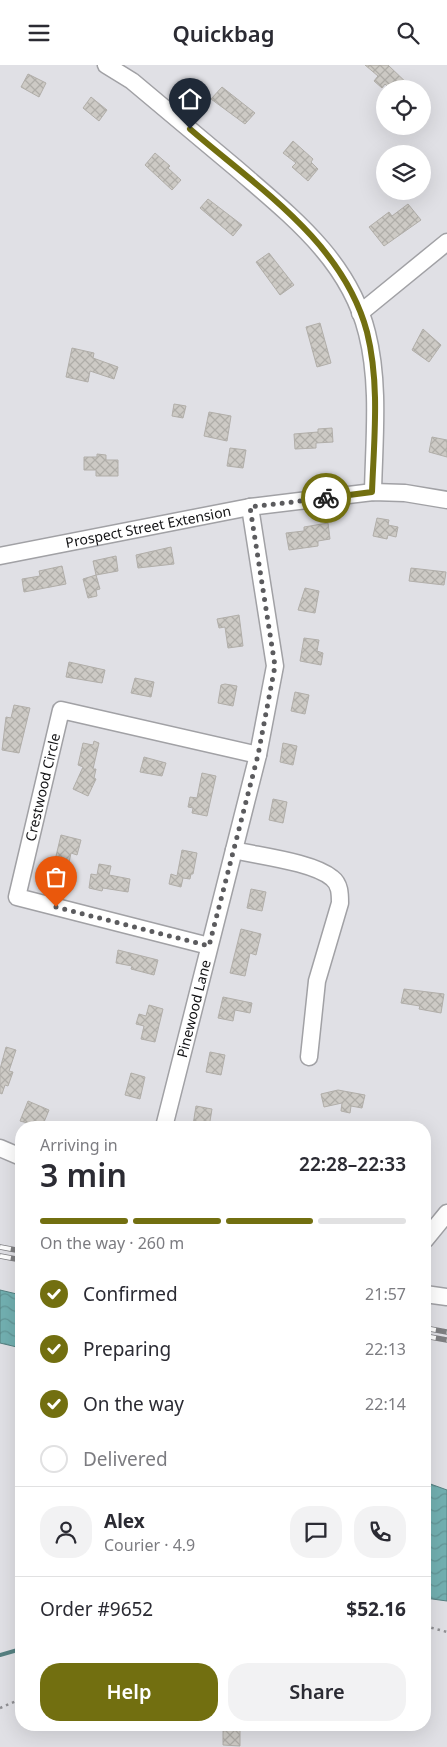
<!DOCTYPE html>
<html lang="en">
<head>
<meta charset="utf-8">
<style>
	:root { --surface:#fff; --page:#f2f2f3; --text:#2b2b33; --muted:#7c7c81; --line:#e1e1e2; --accent:#726f10 }
	body { margin:0; font-family:"Noto Sans",sans-serif; background:var(--page); color:var(--text); height:100vh; display:flex; flex-direction:column; font-size:19px; white-space:nowrap }
	* { box-sizing:border-box; margin:0 }
	p { font-size:16px; color:var(--muted) }
	.icon { flex:none; width:28px; height:28px; fill:none; stroke:currentColor; stroke-width:2; stroke-linecap:round; stroke-linejoin:round }
	.map { position:relative; flex:1; overflow:hidden }
	.drawer { position:absolute; left:15px; top:1056px; width:416px; height:610px; display:flex; flex-direction:column; background:var(--surface); border-radius:20px; box-shadow:0 5px 20px #0002 }
	.drawer>* { flex:none }
	.controls { position:absolute; left:376px; top:15px; display:grid; gap:10px }
	.controls a { display:grid; place-items:center; width:55px; height:55px; border-radius:50%; background:var(--surface); box-shadow:0 5px 20px #0002; font-size:25px }
	.pin { position:absolute; display:grid; place-items:center; width:42px; height:42px; color:#fff; margin:-51px -21px; border-radius:50% 50% 50% 0; rotate:-45deg; box-shadow:0 0 5px #0007 }
	.pin .icon { rotate:45deg }
	.courier { position:absolute; display:grid; place-items:center; width:50px; height:50px; margin:-25px; border:4px solid #726f10; border-radius:50%; background:#fff; color:#222; box-shadow:0 1px 6px #0007 }
	.headline em { font-style:normal; font-weight:600 }
	.headline div { display:flex; flex-direction:column-reverse }
	.headline { display:flex; align-items:center; justify-content:space-between; height:85px; padding:0 25px }
	h1 { font-size:32px; font-weight:600; line-height:38px }
	.bar { display:grid; grid-template-columns:repeat(4,1fr); gap:8px 5px; align-content:center; height:60px; padding:0 25px }
	.bar i { height:6px; border-radius:4px; background:var(--line) }
	.bar .on { background:var(--accent) }
	.bar p { grid-column:span 4 }
	.line { display:flex; align-items:center; gap:12px; padding:0 25px; border-top:1px solid var(--line) }
	.line div { flex:1 }
	.round { display:grid; place-items:center; flex:none; width:52px; height:52px; border-radius:20px; background:var(--page) }
	ol { padding:0 25px; list-style:none }
	li { display:flex; align-items:center; gap:15px; height:55px }
	li p { margin-inline-start:auto }
	li .icon { padding:5px; border-radius:50%; background:var(--accent); color:#fff; stroke-width:4 }
	li:last-child { color:var(--muted) }
	li i { width:28px; height:28px; border:2px solid var(--line); border-radius:50% }
	.cta { display:flex; gap:10px; margin-top:auto; padding:10px 25px }
	.cta a { flex:1; height:58px; border-radius:20px; background:var(--accent); color:#fff; font-size:20px; font-weight:600; line-height:58px; text-align:center }
	.cta a+a { background:var(--page); color:var(--text) }
	header { display:flex; justify-content:space-between; align-items:center; height:65px; padding:0 25px; background:var(--surface); font-size:22px; font-weight:600 }
	.map>svg:first-child { display:block }
	.water { fill:url(#water-waves); stroke:#568182 }
	.lines { fill:none; stroke-linecap:round; stroke-linejoin:round }
	.stream { stroke:#568182; stroke-width:4 }
	.building { fill:url(#building-cross-hatch); stroke:#b1aea9 }
	.minor-casing { stroke:#a1a1a5; stroke-width:19 }
	.path { stroke:#909094; stroke-width:2.5; stroke-dasharray:2.5 4; stroke-linecap:butt }
	.minor { stroke:#fff; stroke-width:16 }
	.rail-casing { stroke:#7f7f82; stroke-width:5.5 }
	.rail { stroke:#fff; stroke-width:4; stroke-dasharray:11; stroke-linecap:butt }
	.done { stroke:#5b5b5e; stroke-width:5; stroke-dasharray:0 9 }
	.route { stroke:#726f10; stroke-width:6 }
	.labels { text-anchor:middle; stroke-width:5; stroke-linejoin:round; paint-order:stroke }
	.street-label { font-size:14px; fill:#131315; stroke:#fff }
</style>
</head>
<body>
<header><svg class="icon" aria-label="menu" viewBox="0 0 24 24"><path d="M4 6h16M4 12h16M4 18h16"/></svg>Quickbag<svg class="icon" aria-label="search" viewBox="0 0 24 24"><circle cx="10" cy="10" r="6"/><path d="M15 15l6 6"/></svg></header>
<div class="map">
<svg width="447" height="1682" viewBox="0 0 447 1682">
	<defs>
		<pattern id="water-waves" width="16" height="10" patternUnits="userSpaceOnUse" patternTransform="scale(1.25)"><rect width="16" height="10" fill="#72b0b1"/><path d="M0 5q4-4 8 0t8 0" fill="none" stroke="#629697"/></pattern>
		<pattern id="building-cross-hatch" width="8" height="8" patternUnits="userSpaceOnUse" patternTransform="scale(1.25)"><rect width="8" height="8" fill="#cdcac5"/><path d="M0 0l8 8M0 8l8-8" fill="none" stroke="#afada8"/></pattern>
	</defs>
	<rect width="100%" height="100%" fill="#e0e0e5"/>
	<path class="water" d="M0,1225L21,1230V1283L0,1278Z
		M425,1417L447,1425V1536L425,1533Z"/>
	<g class="lines">
		<path class="stream" d="M0,1590L21,1584"/>
	</g>
	<path class="building" d="M365,0H388L413,24H390L385,19L382,23L374,16L378,11Z
		M28,9L46,18L39,32L21,22Z
		M222,22L255,48L245,59L211,34Z
		M91,32L107,45L99,56L83,43Z
		M293,76L313,94L311,97L318,104L308,116L292,102L296,98L283,88Z
		M155,88L170,101L168,103L181,115L172,125L145,100Z
		M208,134L242,160L233,171L200,143Z
		M408,139L421,155L384,181L369,162L389,147L392,151Z
		M269,188L294,220L280,230L256,197Z
		M320,258L331,298L317,302L306,262Z
		M423,264L441,280L429,297L412,285Z
		M72,283L94,288L93,293L118,302L114,314L90,306L88,317L66,312Z
		M174,339L186,341L183,353L172,351Z
		M209,347L231,351L227,376L204,371Z
		M332,363L333,377L316,378V383L295,384L294,369L318,367V364Z
		M432,372L447,375V392L429,387Z
		M230,383L246,385L243,403L227,401Z
		M97,389L106,390V395H118V411H96V405H84V392H97Z
		M377,453L389,455L388,460L398,462L396,472L388,470L387,474L373,471Z
		M328,458L330,474L318,476V481L289,485L286,468L304,466V462Z
		M171,482L174,499L138,503L136,490Z
		M116,491L118,506L96,510L93,496Z
		M62,501L66,519L24,527L22,514L40,511L39,506Z
		M411,503L446,507L444,520L409,516Z
		M96,510L100,524L96,525L97,531L88,533L83,514Z
		M305,523L319,526L315,548L298,545Z
		M239,550L243,581L228,583L225,562L219,563L217,554Z
		M304,573L319,575L317,586L323,588L321,600L300,596Z
		M69,597L105,605L102,618L66,612Z
		M135,613L154,617L151,632L131,628Z
		M225,619L237,621L233,641L218,638L221,620Z
		M295,627L309,630L305,649L291,646Z
		M14,640L30,643L19,688L2,685L6,652L11,653Z
		M94,676L99,678L93,704H96L94,713L96,714L88,731L73,724L83,702L78,700L83,678L93,680Z
		M283,678L297,681L293,700L280,697Z
		M144,692L166,698L162,711L140,707Z
		M202,708L216,711L207,751L192,748L193,743L188,742L190,732L197,733Z
		M273,734L287,737L283,758L269,755Z
		M61,770L81,775L77,790L71,788L66,812L52,808Z
		M182,785L197,788L193,809H191L190,814L183,813L181,822L169,819L171,809L177,811Z
		M99,799L111,801L109,810L130,814L128,827L103,823L102,826L89,823L91,809L97,810Z
		M251,824L266,827L262,846L247,843Z
		M241,864L261,869L256,890L250,888L245,911L230,908Z
		M118,885L158,895L154,910L131,904L132,901L116,898Z
		M404,924L444,929L441,948L419,944L420,941L401,938Z
		M223,932L252,938L250,948L235,945L233,956L218,953Z
		M149,940L163,944L155,977L141,974L144,961L136,959L139,949L146,951Z
		M6,982L16,985L9,1006L13,1007L8,1021L5,1020L2,1029L0,1028V1004Z
		M210,987L225,990L221,1010L206,1007Z
		M131,1008L145,1012L140,1034L125,1030Z
		M338,1025L365,1030L362,1043L351,1041L350,1048L341,1046L342,1038L324,1042L321,1029Z
		M28,1036L49,1045L42,1062L20,1056Z
		M196,1041L212,1044L209,1062L193,1060Z
		M223,1660H240V1681L223,1680Z"/>
	<g class="lines">
		<defs>
			<g id="minor">
				<path d="M106,0L132,16C167,45 202,75 237,104C291,151 349,195 367,268C380,319 374,375 373,427"/>
				<path d="M360,248L447,177"/>
				<path id="s1" d="M0,491L250,442L373,427L405,428L447,435"/>
				<path d="M234,785C259,791 313,797 332,813C340,819 340,829 340,838L317,916L309,992"/>
				<path id="s2" d="M209,881L17,832L61,645L258,690"/>
				<path id="s3" d="M164,1062L258,690L275,601L250,442"/>
				<path d="M0,1083L21,1092"/>
				<path d="M425,1175L447,1148"/>
				<path d="M425,1229L447,1232"/>
			</g>
		</defs>
		<use href="#minor" class="minor-casing"/>
		<path class="path" d="M425,1561L447,1567
			M0,1643L21,1634"/>
		<use href="#minor" class="minor"/>
		<defs>
			<path id="rail" d="M0,1182L21,1186
				M0,1191L21,1195
				M425,1263L447,1267
				M425,1271L447,1275"/>
		</defs>
		<use href="#rail" class="rail-casing"/>
		<use href="#rail" class="rail"/>
	</g>
	<g class="lines">
		<path class="done" d="M56,842L209,881L258,690L275,601L250,442L326,433"/>
		<path class="route" d="M190,64C257,122 343,177 367,267C380,319 374,374 372,427L326,433"/>
	</g>
	<g class="labels">
		<g class="street-label">
			<text dy="5" stroke="none"><textPath href="#s1" startOffset="151">Prospect Street Extension</textPath></text>
			<text dy="5" stroke="none"><textPath href="#s2" startOffset="311">Crestwood Circle</textPath></text>
			<text dy="5" stroke="none"><textPath href="#s3" startOffset="122">Pinewood Lane</textPath></text>
		</g>
	</g>
</svg>
<div class="controls">
<a><svg class="icon" aria-label="locate" viewBox="0 0 24 24"><circle cx="12" cy="12" r="6"/><path d="M12 2v4M12 18v4M2 12h4M18 12h4"/></svg></a>
<a><svg class="icon" aria-label="layers" viewBox="0 0 24 24"><path d="M12 4l9 5-9 5-9-5zM3 14l9 5 9-5"/></svg></a>
</div>
<div class="pin" style="left:56px;top:842px;background:#ea580c"><svg class="icon" aria-label="bag" viewBox="0 0 24 24"><path d="M5 8h14l-1 12H6zM9 8a3 3 0 0 1 6 0"/></svg></div>
<div class="pin" style="left:190px;top:64px;background:#1f2937"><svg class="icon" aria-label="home" viewBox="0 0 24 24"><path d="M3 11l9-7 9 7M6 9v11h12V9"/></svg></div>
<div class="courier" style="left:326px;top:433px"><svg class="icon" aria-label="bike" viewBox="0 0 24 24"><circle cx="6" cy="16" r="4"/><circle cx="18" cy="16" r="4"/><path d="M6 16l4-8h5l3 8M10 8l3 8H6M13 5h3"/></svg></div>
<section class="drawer">
<div class="headline"><div><h1>3 min</h1><p>Arriving in</p></div><em>22:28–22:33</em></div>
<div class="bar"><i class="on"></i><i class="on"></i><i class="on"></i><i></i><p>On the way · 260 m</p></div>
<ol>
<li><svg class="icon" aria-label="check" viewBox="0 0 24 24"><path d="M5 12l5 5 9-10"/></svg>Confirmed<p>21:57</p></li>
<li><svg class="icon" aria-label="check" viewBox="0 0 24 24"><path d="M5 12l5 5 9-10"/></svg>Preparing<p>22:13</p></li>
<li><svg class="icon" aria-label="check" viewBox="0 0 24 24"><path d="M5 12l5 5 9-10"/></svg>On the way<p>22:14</p></li>
<li><i></i>Delivered</li>
</ol>
<div class="line" style="height:90px"><a class="round"><svg class="icon" aria-label="person" viewBox="0 0 24 24"><circle cx="12" cy="8" r="4"/><path d="M4 21q1-7 8-7t8 7"/></svg></a><div><b>Alex</b><p>Courier · 4.9</p></div><a class="round"><svg class="icon" aria-label="chat" viewBox="0 0 24 24"><path d="M4 5h16v11H9l-5 4z"/></svg></a><a class="round"><svg class="icon" aria-label="phone" viewBox="0 0 24 24"><path d="M5 4h4l2 5-3 2q2 4 5 5l2-3 5 2v4C11 20 4 13 5 4z"/></svg></a></div>
<div class="line" style="height:65px"><div>Order #9652</div><b>$52.16</b></div>
<div class="cta"><a>Help</a><a>Share</a></div>
</section>
</div>
</body>
</html>
